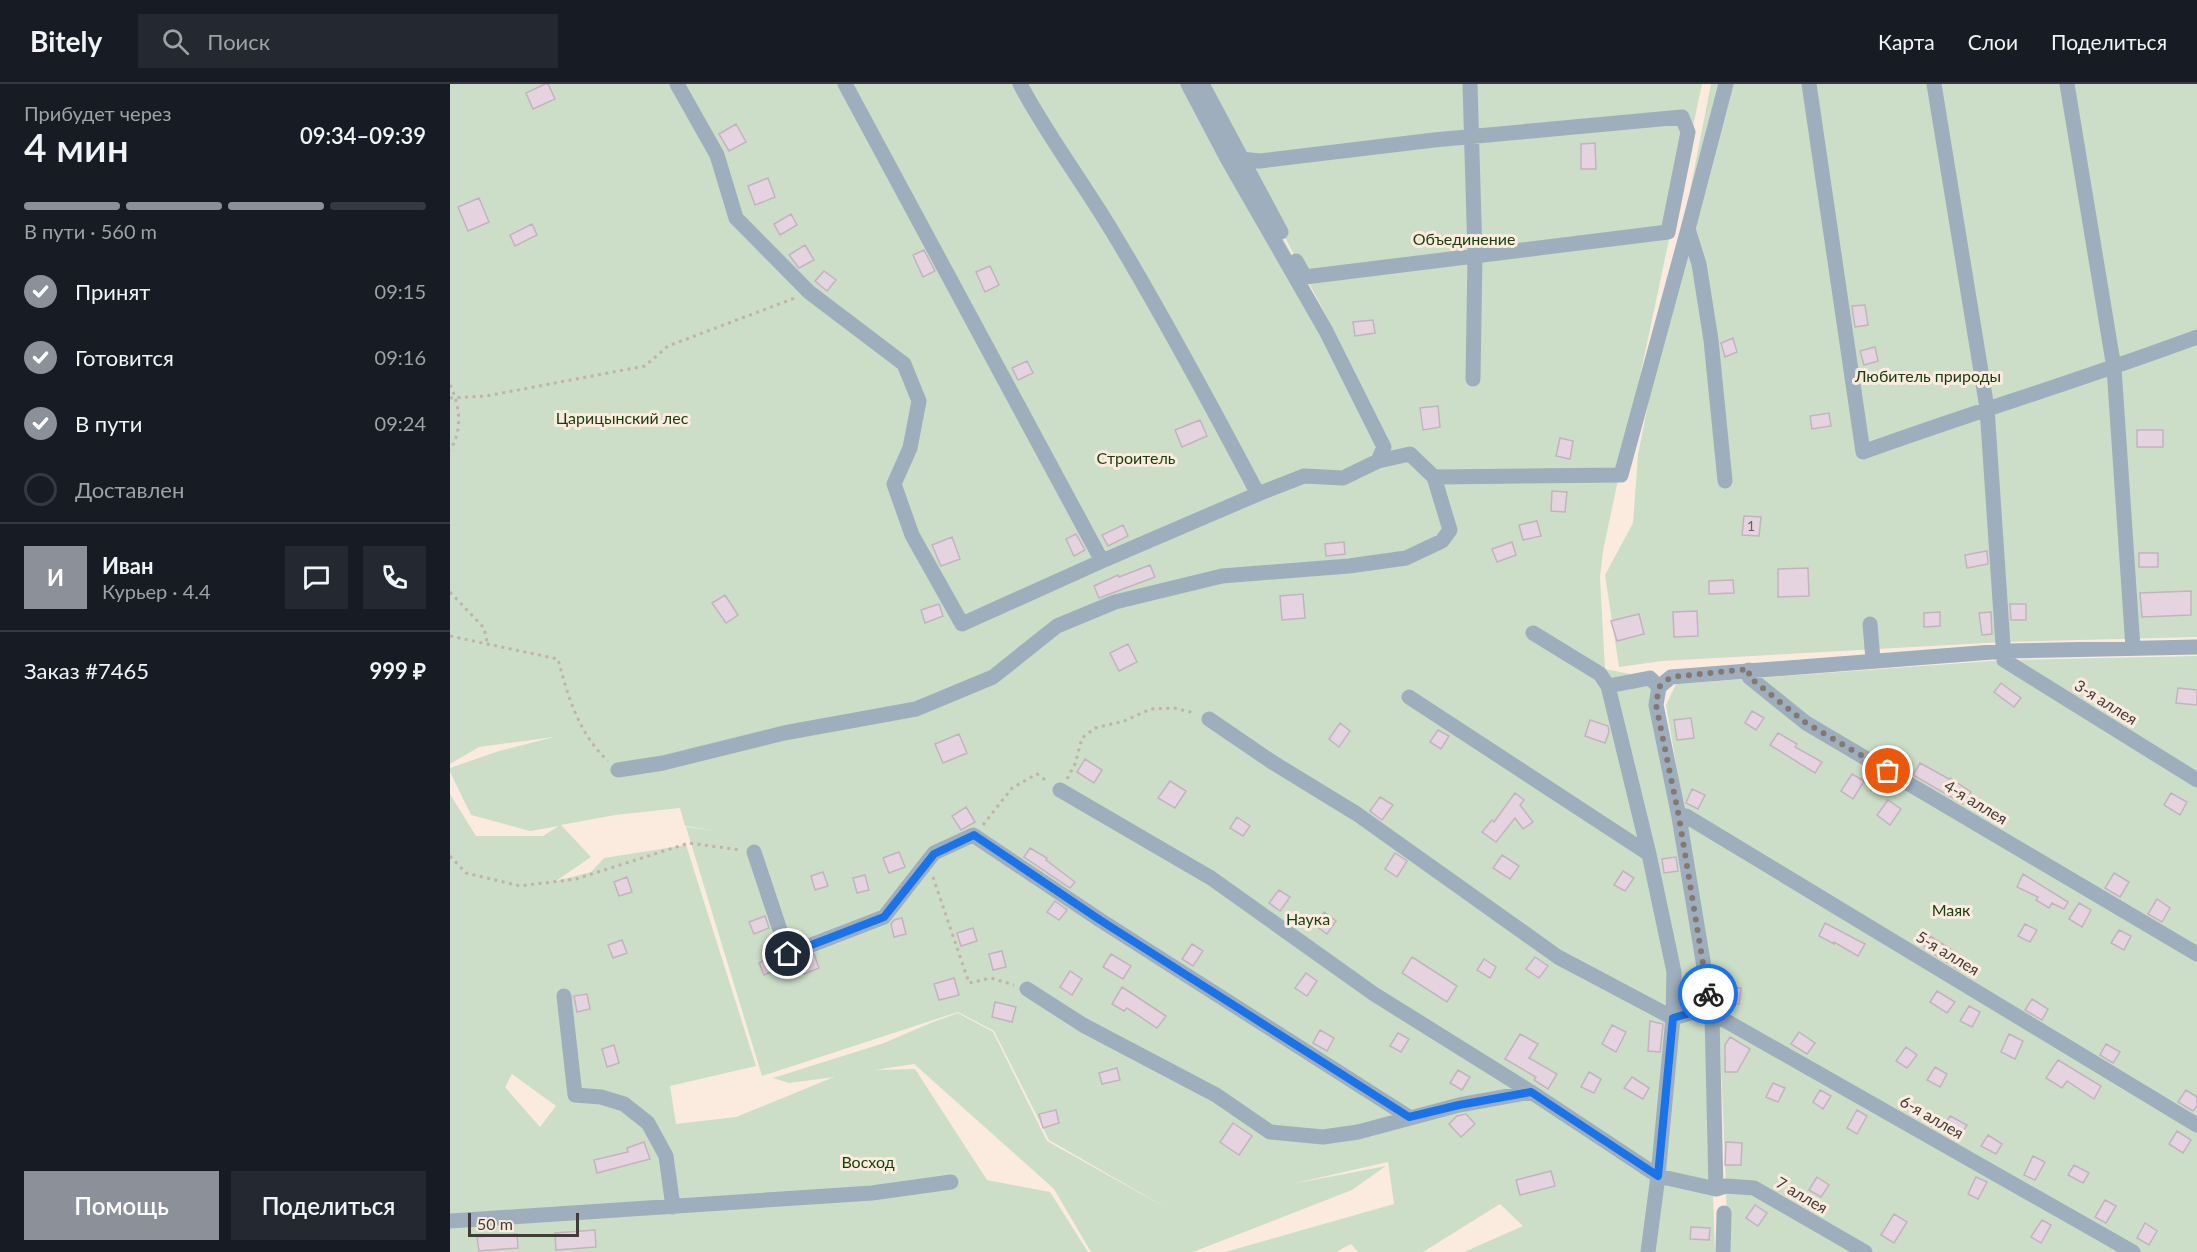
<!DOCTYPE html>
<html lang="ru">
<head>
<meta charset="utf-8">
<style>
	:root { --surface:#171b24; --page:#242831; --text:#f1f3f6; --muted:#9ea1a6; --line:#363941; --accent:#8c9099 }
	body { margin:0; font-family:Lato,sans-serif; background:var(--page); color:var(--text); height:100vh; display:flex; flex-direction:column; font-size:22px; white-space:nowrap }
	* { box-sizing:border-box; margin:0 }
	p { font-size:20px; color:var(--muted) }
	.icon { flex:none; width:33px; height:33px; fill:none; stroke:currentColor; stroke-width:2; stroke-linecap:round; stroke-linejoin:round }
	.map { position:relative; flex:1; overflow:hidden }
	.panel { display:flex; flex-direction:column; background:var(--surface); width:450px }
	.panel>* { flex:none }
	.scale { position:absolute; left:18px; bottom:15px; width:111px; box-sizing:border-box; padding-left:6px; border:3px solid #423b37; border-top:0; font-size:16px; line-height:21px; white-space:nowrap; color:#423b37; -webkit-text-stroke:4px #fbebdf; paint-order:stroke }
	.pin { position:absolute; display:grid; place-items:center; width:51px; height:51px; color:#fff; margin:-26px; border:3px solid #fff; border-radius:50%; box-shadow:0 2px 6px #0007 }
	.courier { position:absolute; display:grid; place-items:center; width:60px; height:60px; margin:-30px; border:4px solid #1a73e8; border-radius:50%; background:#fff; color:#222; box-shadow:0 2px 8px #0007 }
	.overview em { font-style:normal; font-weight:600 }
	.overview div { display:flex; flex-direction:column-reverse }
	.overview { display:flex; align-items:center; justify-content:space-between; height:102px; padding:0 24px }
	h1 { font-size:39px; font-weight:600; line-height:45px }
	.bar { display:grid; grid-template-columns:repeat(4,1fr); gap:9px 6px; align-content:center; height:72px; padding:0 24px }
	.bar i { height:8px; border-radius:4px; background:var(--line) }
	.bar .on { background:var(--accent) }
	.bar p { grid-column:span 4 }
	.line { display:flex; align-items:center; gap:15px; padding:0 24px; border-top:2px solid var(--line) }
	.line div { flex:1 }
	.round { display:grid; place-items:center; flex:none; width:63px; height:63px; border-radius:0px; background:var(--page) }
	ol { padding:0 24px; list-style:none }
	li { display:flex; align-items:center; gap:18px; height:66px }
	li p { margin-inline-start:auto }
	li .icon { padding:6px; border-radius:50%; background:var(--accent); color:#fff; stroke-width:4 }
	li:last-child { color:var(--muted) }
	li i { width:33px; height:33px; border:3px solid var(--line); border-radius:50% }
	.primary-button { display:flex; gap:12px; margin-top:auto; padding:12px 24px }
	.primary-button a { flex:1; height:69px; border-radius:0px; background:var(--accent); color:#fff; font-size:24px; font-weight:600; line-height:69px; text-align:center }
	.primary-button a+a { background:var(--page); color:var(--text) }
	header { display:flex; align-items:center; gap:36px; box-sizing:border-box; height:84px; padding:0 30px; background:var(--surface); border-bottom:2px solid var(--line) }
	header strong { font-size:28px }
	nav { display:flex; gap:33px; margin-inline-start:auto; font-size:21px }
	.search { width:420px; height:54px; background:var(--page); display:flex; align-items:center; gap:15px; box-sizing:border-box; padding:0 21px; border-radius:0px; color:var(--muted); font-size:22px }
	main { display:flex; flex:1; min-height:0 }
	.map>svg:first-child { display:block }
	.green { fill:#ccdec8; fill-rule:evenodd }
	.building { fill:#e5d4e0; stroke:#c3b3be; stroke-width:1.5 }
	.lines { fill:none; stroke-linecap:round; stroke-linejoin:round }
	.path { stroke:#c0b3a9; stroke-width:3; stroke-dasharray:3 4.5; stroke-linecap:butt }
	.minor { stroke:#9faebc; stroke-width:15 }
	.done { stroke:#837972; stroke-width:6; stroke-dasharray:0 10.8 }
	.route { stroke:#1a73e8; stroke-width:8 }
	.labels { text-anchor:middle; stroke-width:6; stroke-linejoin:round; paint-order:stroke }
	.number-label { font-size:14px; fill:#6b6161 }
	.park-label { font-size:16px; fill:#173d0a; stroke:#fbebdf }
	.street-label { font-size:16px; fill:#423b37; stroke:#fbebdf }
</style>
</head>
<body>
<header>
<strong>Bitely</strong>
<div class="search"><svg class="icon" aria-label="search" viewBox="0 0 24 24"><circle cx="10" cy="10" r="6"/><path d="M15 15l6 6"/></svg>Поиск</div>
<nav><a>Карта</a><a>Слои</a><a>Поделиться</a></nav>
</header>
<main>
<section class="panel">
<div class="overview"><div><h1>4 мин</h1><p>Прибудет через</p></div><em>09:34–09:39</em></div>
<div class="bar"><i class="on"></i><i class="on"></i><i class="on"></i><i></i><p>В пути · 560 m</p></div>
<ol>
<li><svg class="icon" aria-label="check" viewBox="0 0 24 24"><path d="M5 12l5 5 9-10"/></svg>Принят<p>09:15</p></li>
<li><svg class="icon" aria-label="check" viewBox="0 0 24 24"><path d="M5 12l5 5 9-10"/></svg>Готовится<p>09:16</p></li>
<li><svg class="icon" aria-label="check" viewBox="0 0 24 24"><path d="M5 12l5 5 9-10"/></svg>В пути<p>09:24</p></li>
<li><i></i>Доставлен</li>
</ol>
<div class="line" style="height:108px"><b class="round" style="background:var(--accent);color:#fff">И</b><div><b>Иван</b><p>Курьер · 4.4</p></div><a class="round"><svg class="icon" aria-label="chat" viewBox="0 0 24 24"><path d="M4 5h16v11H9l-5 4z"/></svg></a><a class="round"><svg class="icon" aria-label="phone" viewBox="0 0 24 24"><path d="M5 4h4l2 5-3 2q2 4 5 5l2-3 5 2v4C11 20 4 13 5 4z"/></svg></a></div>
<div class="line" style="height:78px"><div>Заказ #7465</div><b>999 ₽</b></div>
<div class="primary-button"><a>Помощь</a><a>Поделиться</a></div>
</section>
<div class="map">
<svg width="1747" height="1168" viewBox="0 0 1747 1168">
	<rect width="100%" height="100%" fill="#fbebdf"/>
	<path class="green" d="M0,0H748L890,258L754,0H1252L1153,467L1150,494L1155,585L1200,594L1252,901L1250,917L1256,932L1263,1087L1254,1102L1263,1110L1265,1168H1014L1073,1142L1050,1120L973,1168H908L901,1160L886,1168H775L944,1120L938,1078L842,1100L936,1082L902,1106L743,1168H641L604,1105L464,980L425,986L465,985L537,1096L600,1108L638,1168H0V710L26,752H93L109,742L80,747L21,731L0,688V684L49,667L104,653L29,663L0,680ZM230,724L235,742L263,746L236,743L312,992L508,928L544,947L599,1056L720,1126L597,1057L543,948L508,929L483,938L434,959L323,994L339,999L384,993L286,1033L226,1040L220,1002L306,982L236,761L154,774L141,788L106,797L141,773L111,741L165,731ZM62,990L106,1022L90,1043L55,1003Z
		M1261,0H1747V553L1554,558L1212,577L1169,583L1155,491L1183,439L1188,371Z
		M1747,572V1168H1277L1276,1102L1269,933L1216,621L1226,600L1554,576Z"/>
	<path class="building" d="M95,0H98L105,15L83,25L76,9Z
		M286,40L296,58L279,67L269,50Z
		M1145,59L1146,85H1131V60Z
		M318,94L325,113L305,121L298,102Z
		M29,114L39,138L18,147L8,123Z
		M341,130L347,141L330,151L324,140Z
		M82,140L87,151L65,162L60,151Z
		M355,161L364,176L349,184L339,171Z
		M474,166L485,187L473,193L463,171Z
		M540,182L549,201L535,208L526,188Z
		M374,187L386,196L377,207L365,197Z
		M1415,221L1418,241L1405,243L1402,222Z
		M923,236L925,249L905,252L903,238Z
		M1283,254L1287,268L1275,273L1271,259Z
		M1425,263L1428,277L1414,281L1410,267Z
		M577,277L583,289L568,296L562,284Z
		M988,322L990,343L973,346L970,324Z
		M1379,329L1381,342L1362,345L1360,332Z
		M750,336L757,352L732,363L725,346Z
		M1687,346H1713V363H1687Z
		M1110,354L1123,357L1120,375L1106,372Z
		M1102,407L1117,408L1115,428L1101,427Z
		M1294,432L1311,433L1309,452L1292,451Z
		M1087,437L1091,452L1073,456L1069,441Z
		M673,441L678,452L658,462L652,451Z
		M626,450L635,466L624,472L616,455Z
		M502,453L510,475L491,482L482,461Z
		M894,458L895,470L876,472L875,460Z
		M1062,458L1066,471L1047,478L1042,465Z
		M1537,467L1538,480L1517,484L1515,471Z
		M1689,469H1708V483H1689Z
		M700,481L705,493L649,514L644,502L668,491L669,493Z
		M1358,484L1359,512L1328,513V485Z
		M1283,496L1284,509L1259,510V497Z
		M1741,507V531L1692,533L1690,509Z
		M853,510L855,534L832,536L830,512Z
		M275,511L288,531L276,539L262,519Z
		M489,520L493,532L475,539L471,526Z
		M1560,520H1576V536H1561Z
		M1247,527L1248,552L1224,553L1223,528Z
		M1490,528V542L1474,543V529Z
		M1541,528L1542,550L1532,551L1529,529Z
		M1189,530L1194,550L1167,557L1161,537Z
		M678,560L687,578L669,587L660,569Z
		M1551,599L1571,614L1564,623L1544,608Z
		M1728,604L1747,606V621L1726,619Z
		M1302,627L1314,634L1306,646L1295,639Z
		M1241,634L1244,654L1227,656L1224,636Z
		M1140,636L1158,642L1159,648L1155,659L1135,652Z
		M890,639L900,647L889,663L879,655Z
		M988,646L999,652L991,665L980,658Z
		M1328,649L1347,660L1345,663L1372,678L1365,689L1320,661Z
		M509,650L517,669L493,679L485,660Z
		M635,675L652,686L644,699L627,688Z
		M1470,679L1499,695L1500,694L1521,708L1513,720L1463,691Z
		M1402,690L1414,697L1403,715L1391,707Z
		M720,697L736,707L725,724L708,714Z
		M1242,705L1255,711L1248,725L1236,719Z
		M1065,709L1074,716L1070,721L1083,738L1073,745L1065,734L1046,758L1032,748L1042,736L1044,738Z
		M1721,709L1737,718L1730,731L1714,721Z
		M930,713L943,721L932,736L920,727Z
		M1438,716L1451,725L1440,741L1427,731Z
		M516,723L525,738L511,746L502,732Z
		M787,733L800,742L793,752L780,744Z
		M580,764L597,774L596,776L625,798L620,804L574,773Z
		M449,768L455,783L439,789L433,774Z
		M945,769L957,777L947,793L935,785Z
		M1052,771L1069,782L1060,795L1043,784Z
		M1226,773L1228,787L1214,789L1212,775Z
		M1173,787L1184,794L1175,807L1164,801Z
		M373,788L378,802L365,806L361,792Z
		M1664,789L1679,798L1670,813L1655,804Z
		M1573,790L1618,818L1614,825L1602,819L1599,824L1586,816L1588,813L1567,803Z
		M415,791L419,806L407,809L403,794Z
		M177,793L182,808L169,812L164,798Z
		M829,806L840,813L830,827L819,819Z
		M1707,815L1720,824L1712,838L1698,830Z
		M605,817L617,826L609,836L597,828Z
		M1629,819L1641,826L1632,843L1619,835Z
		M874,828L886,837L877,850L865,841Z
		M315,832L319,844L304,850L299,838Z
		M452,834L456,850L444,853L441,840L444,836Z
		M1375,839L1415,860L1408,872L1384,858V860L1369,852Z
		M1575,840L1587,846L1580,858L1568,852Z
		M523,844L527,857L511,862L507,849Z
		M1669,846L1681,852L1674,866L1661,859Z
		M1480,852L1516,875L1509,886L1474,864Z
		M172,856L177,869L163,874L158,861Z
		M742,860L753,867L743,882L732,875Z
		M552,867L556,883L543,886L539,870Z
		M364,870L369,884L354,890L348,876Z
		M661,870L681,882L673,895L653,883Z
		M325,872L330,884L314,891L309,879Z
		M962,873L1007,902L997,918L952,889Z
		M1085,873L1098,882L1089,894L1076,885Z
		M1034,875L1046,883L1040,894L1027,886Z
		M620,887L632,895L622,911L610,903Z
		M856,889L867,897L857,912L845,904Z
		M504,894L509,911L489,916L484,900Z
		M672,903L716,932L707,944L677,924L674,927L662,920Z
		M1277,903L1291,904L1289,920L1276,919Z
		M1487,907L1505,918L1497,929L1480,918Z
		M137,910L140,925L127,928L124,912Z
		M1582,915L1598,925L1592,936L1575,926Z
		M545,918L566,923L562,938L542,933Z
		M1519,922L1530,928L1522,943L1510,937Z
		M1200,937L1213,940L1210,968L1198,967Z
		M1162,941L1176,948L1166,968L1152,960Z
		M870,946L884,954L877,967L863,959Z
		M1349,948L1365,959L1357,970L1341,960Z
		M948,949L959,955L951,968L940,962Z
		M1070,950L1088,960L1079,974L1107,990L1098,1005L1084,996L1086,993L1055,975Z
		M1559,950L1573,957L1565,975L1551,968Z
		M1280,953L1300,965L1287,988H1275V961Z
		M1656,960L1670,968L1663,979L1650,971Z
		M164,961L169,979L157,983L152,965Z
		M1456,963L1467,971L1457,984L1446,977Z
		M1608,976L1651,1002L1644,1015L1617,997L1612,1004L1596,994Z
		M1485,983L1497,990L1490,1003L1477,996Z
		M667,984L670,996L652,1000L649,989Z
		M1008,986L1020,993L1012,1006L1000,999Z
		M1139,988L1151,995L1144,1009L1131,1003Z
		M1182,993L1199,1004L1193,1015L1174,1004Z
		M1323,999L1335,1004L1328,1018L1316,1013Z
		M1370,1006L1381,1012L1373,1025L1363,1018Z
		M1736,1006L1747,1013V1022L1743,1027L1728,1018Z
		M606,1026L609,1039L593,1044L589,1030Z
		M1407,1026L1417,1032L1407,1050L1397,1044Z
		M1016,1030L1025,1040L1011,1053L999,1040L1007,1032Z
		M1500,1032L1517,1041L1511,1051L1494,1042Z
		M783,1039L802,1052L789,1071L770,1058Z
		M1727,1047L1741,1056L1733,1069L1719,1060Z
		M1538,1051L1552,1060L1546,1070L1531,1062Z
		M194,1058L200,1075L147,1089L144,1076L178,1068L177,1064Z
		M1276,1058L1292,1059L1291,1081H1275Z
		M1583,1072L1595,1078L1585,1096L1574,1091Z
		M1624,1081L1639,1089L1633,1099L1618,1091Z
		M1101,1087L1105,1102L1070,1111L1066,1096Z
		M1367,1093L1379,1101L1371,1113L1359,1106Z
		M1526,1093L1537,1098L1528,1115L1518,1110Z
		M1655,1116L1666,1122L1656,1139L1645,1133Z
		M1305,1121L1317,1129L1308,1142L1296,1134Z
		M1444,1130L1457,1138L1444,1159L1431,1151Z
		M1592,1136L1601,1141L1591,1159L1581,1153Z
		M1695,1139L1707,1147L1699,1161L1687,1154Z
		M1241,1143L1260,1144L1259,1156L1240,1155Z
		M145,1146L146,1163L106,1166L105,1149Z
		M67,1150L68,1164L29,1167L27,1153Z"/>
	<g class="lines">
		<path class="path" d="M0,301C10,321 13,346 0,366
			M0,314L36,312L195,282L218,262L345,214
			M0,508L34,544L38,562
			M0,552L108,575C118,613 129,650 158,677
			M617,695L625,680L632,654L645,644L674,637L701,625L724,624L745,629
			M533,741L562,704L587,690L598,698
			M0,772L16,789L70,802L126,795L239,759L291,766
			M483,793L519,899L541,894L564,901"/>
		<path class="minor" d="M227,0L267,71L286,134L359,208L454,280L469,317L460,364L444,400L462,451L512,540L652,477L808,410L854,392L893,394L928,377L934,363L876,247L778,76L738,0
			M395,0L652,477
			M570,0C597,51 632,97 662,147C714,233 761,321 808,410
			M752,0L831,148
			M1020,0L1025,171L1023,295
			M1359,0L1413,368C1524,328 1637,294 1747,253
			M1484,0L1537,324L1554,576L1747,696
			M1617,0L1664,284L1683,564
			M791,75L810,77L984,56L1232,33L1238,48L1218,148L855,193L846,177
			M984,393L1171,391L1238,145
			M1275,397L1261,256L1249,180L1238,145L1276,0
			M1420,540L1423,576
			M1299,586V593L1356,639L1747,870
			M1158,602L1200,594L1209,603
			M959,613L1199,770
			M759,635L822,678L907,730L1108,873L1223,934L1224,888L1199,770L1158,602L1150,590L1083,549
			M168,686L213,679L334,649L466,625L543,593L607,542L665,518L772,492L899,482L956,474L992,457L1000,446L984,393L960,370L928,377
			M610,706L761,794L924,910L1081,1008L1208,1092L1266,1105
			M1229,733L1236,732L1747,1041
			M304,768L338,870L434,833L484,769L523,751L650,836L959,1033
			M577,905L633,941L766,1011L820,1048L873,1053L908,1048L1009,1021L1081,1008
			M114,912L125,1011L151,1013L174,1020L198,1039L216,1072L223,1123
			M1262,931L1269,933L1683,1168
			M1266,1105L1262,931L1229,733L1206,621L1209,603L1221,593L1555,567L1747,563
			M1266,1105L1276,1102L1304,1104L1415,1168
			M0,1137L422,1109L501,1098
			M1198,1168L1208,1092L1223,934L1254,925L1259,920
			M1273,1168L1274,1129"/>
	</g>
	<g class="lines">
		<path class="done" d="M1258,910L1229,733L1206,621L1209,603L1221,593L1299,585V593L1356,639L1438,687"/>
		<path class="route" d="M338,870L434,833L484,770L524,751L650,836L959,1033L1009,1021L1081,1008L1208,1092L1223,934L1254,925L1259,920L1258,910"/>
	</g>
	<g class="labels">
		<g class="number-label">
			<text x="1301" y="447">1</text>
		</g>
		<g class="park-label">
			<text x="1014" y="161">Объединение</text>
			<text x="1478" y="298">Любитель природы</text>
			<text x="172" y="340">Царицынский лес</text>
			<text x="686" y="380">Строитель</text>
			<text x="1501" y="832">Маяк</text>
			<text x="858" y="841">Наука</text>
			<text x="418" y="1084">Восход</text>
		</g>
		<g class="street-label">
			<text transform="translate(1656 618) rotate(32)" y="6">3-я аллея</text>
			<text transform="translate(1526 718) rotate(31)" y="6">4-я аллея</text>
			<text transform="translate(1498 869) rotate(31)" y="6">5-я аллея</text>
			<text transform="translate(1482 1033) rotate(30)" y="6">6-я аллея</text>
			<text transform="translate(1352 1111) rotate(30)" y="6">7 аллея</text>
		</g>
	</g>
</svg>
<div class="scale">50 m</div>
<div class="pin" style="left:1438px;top:687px;background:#ea580c"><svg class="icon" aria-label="bag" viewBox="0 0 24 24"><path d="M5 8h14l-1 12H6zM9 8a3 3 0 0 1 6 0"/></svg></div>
<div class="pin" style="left:338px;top:870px;background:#1f2937"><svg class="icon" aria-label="home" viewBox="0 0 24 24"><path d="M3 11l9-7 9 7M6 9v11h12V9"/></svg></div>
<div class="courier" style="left:1258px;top:910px"><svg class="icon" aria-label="bike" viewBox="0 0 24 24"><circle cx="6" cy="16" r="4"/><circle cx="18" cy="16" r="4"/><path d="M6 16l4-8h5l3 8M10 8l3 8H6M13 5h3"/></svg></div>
</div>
</main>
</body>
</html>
